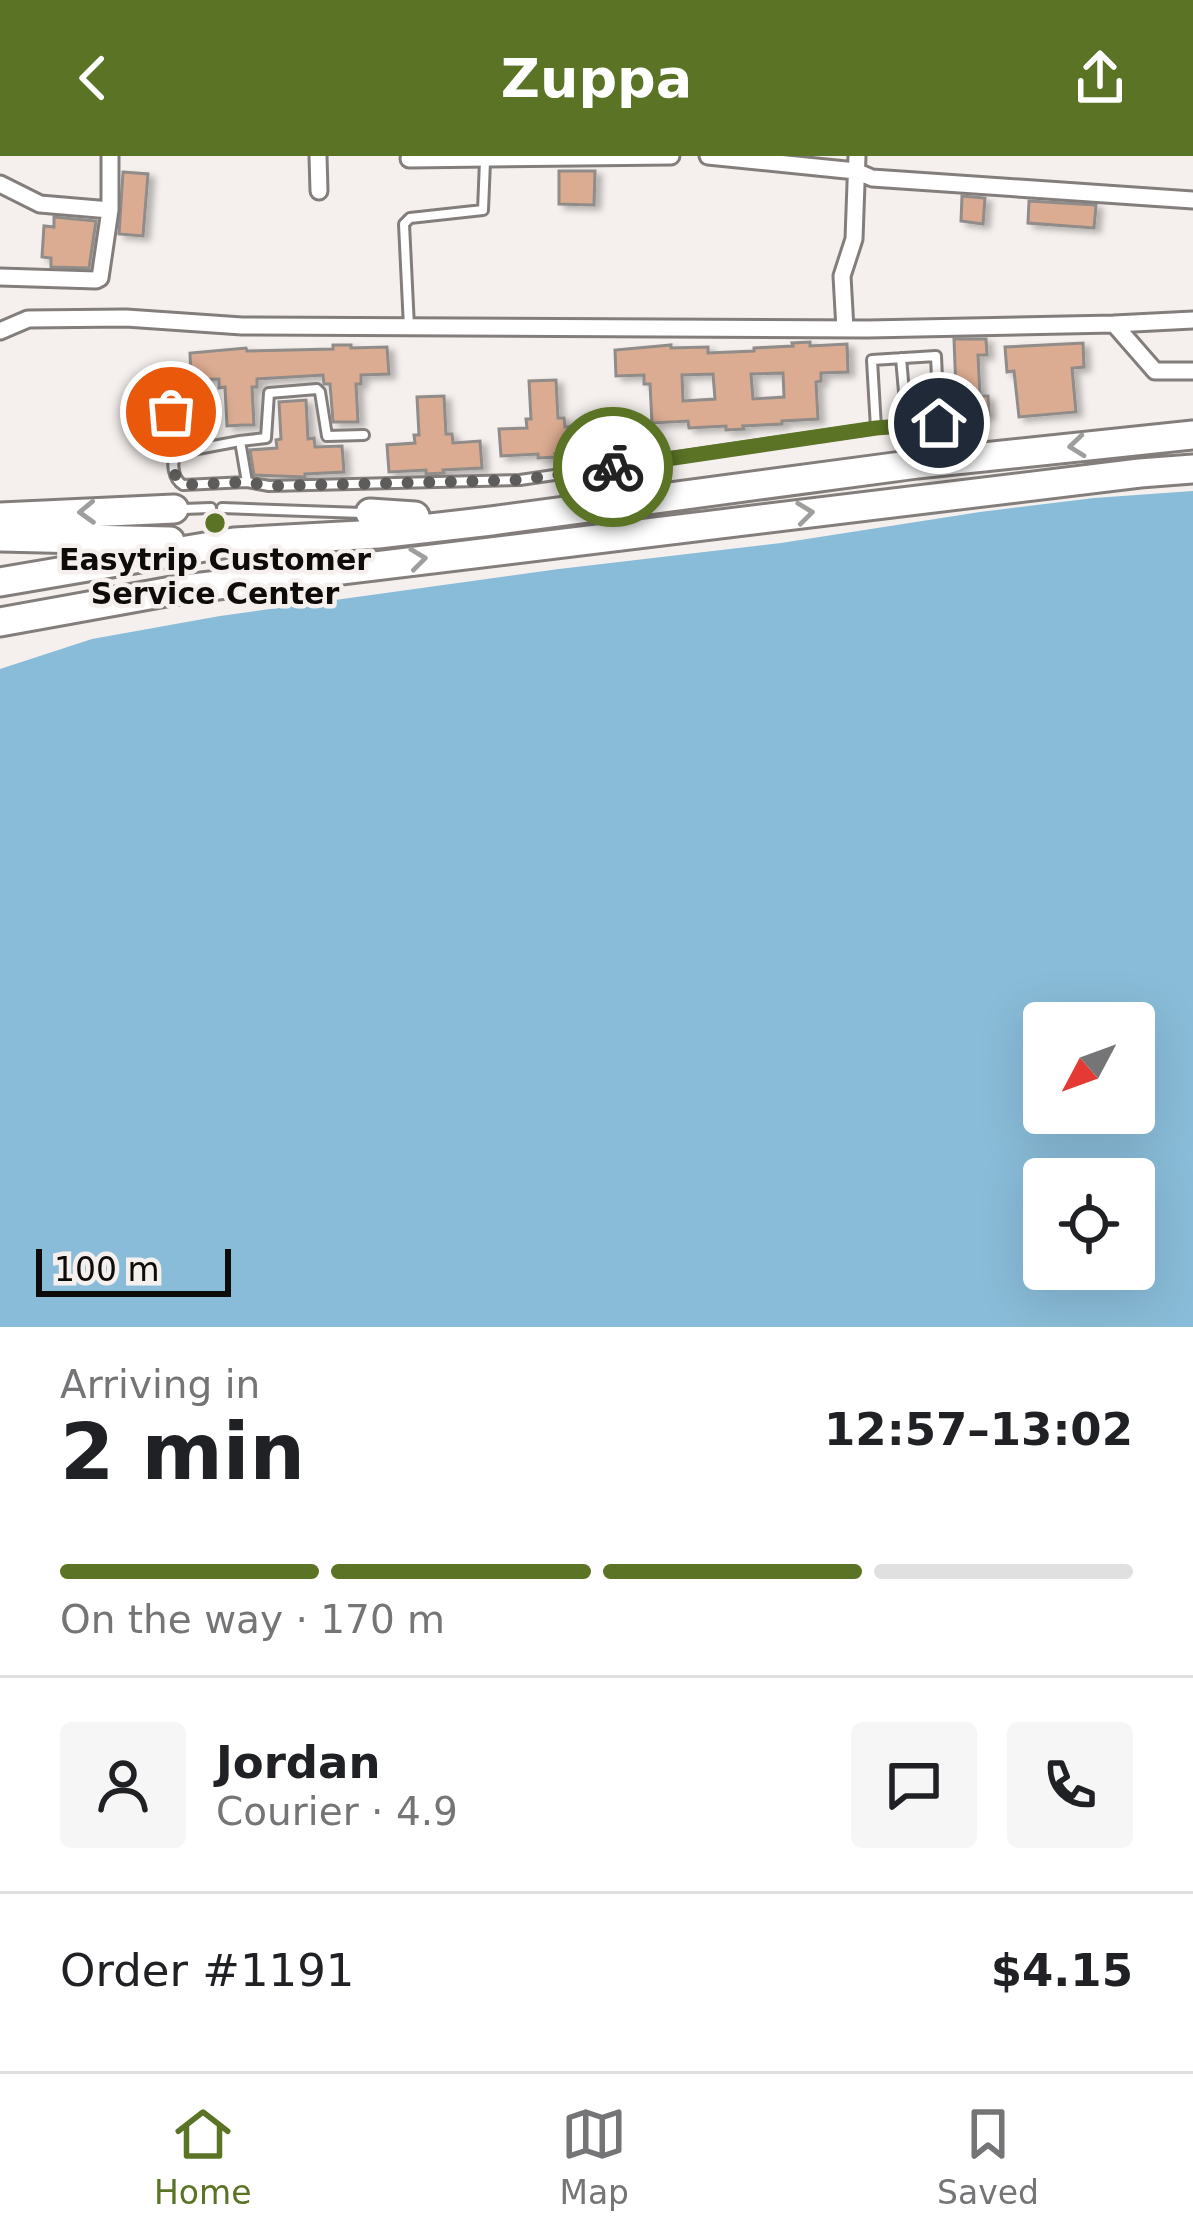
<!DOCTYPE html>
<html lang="en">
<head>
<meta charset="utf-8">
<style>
	:root { --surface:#fff; --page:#f6f6f6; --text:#202124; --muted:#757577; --line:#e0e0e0; --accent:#5a7325 }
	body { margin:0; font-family:"DejaVu Sans",sans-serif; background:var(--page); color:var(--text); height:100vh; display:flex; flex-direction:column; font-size:45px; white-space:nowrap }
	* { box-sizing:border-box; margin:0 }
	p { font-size:39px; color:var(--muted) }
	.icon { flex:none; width:66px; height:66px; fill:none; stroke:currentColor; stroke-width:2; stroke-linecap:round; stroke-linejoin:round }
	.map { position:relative; height:1171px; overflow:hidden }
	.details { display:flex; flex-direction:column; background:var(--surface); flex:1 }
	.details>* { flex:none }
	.needle { width:78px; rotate:229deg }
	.fabs { position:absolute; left:1023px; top:846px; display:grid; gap:24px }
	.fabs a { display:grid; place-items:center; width:132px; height:132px; border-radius:12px; background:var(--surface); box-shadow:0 12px 48px #0002; font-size:60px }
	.scale { position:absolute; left:36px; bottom:30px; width:195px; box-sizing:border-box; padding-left:12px; border:6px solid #0d0c0b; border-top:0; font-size:33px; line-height:42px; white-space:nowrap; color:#0d0c0b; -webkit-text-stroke:9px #f5f0ed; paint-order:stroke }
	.pin { position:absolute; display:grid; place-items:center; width:102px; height:102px; color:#fff; margin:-51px; border:6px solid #fff; border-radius:50%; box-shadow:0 3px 12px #0007 }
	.courier { position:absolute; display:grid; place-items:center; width:120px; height:120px; margin:-60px; border:9px solid #5a7325; border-radius:50%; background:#fff; color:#222; box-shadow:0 3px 15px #0007 }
	.headline em { font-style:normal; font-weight:800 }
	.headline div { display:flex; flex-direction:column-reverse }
	.headline { display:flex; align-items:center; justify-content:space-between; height:204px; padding:0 60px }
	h1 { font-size:78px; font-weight:800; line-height:90px }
	.bar { display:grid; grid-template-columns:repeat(4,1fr); gap:18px 12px; align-content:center; height:144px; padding:0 60px }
	.bar i { height:15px; border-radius:9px; background:var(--line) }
	.bar .active { background:var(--accent) }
	.bar p { grid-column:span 4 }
	.line { display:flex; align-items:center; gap:30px; padding:0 60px; border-top:3px solid var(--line) }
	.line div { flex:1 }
	.round { display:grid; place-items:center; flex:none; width:126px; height:126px; border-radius:12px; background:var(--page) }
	header { display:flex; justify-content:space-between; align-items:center; height:156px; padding:0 60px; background:var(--accent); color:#fff; font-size:54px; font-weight:800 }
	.tabs { display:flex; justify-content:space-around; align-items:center; height:168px; border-top:3px solid var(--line); background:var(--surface); font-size:33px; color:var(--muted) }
	.tabs a { display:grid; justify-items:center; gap:6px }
	.tabs .active { color:var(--accent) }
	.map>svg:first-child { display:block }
	.water { fill:#89bcd8; fill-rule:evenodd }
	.building { fill:#dbac91; stroke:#908c89; stroke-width:3; fill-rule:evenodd; filter:url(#shadow) }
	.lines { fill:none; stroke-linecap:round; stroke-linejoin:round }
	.lane-casing { stroke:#837e7c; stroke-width:14 }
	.street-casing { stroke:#837e7c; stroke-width:21 }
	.highway-casing { stroke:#837e7c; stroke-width:33 }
	.lane { stroke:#fff; stroke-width:8 }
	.street { stroke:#fff; stroke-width:15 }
	.highway { stroke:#fff; stroke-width:27 }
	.oneway { stroke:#9e9e9d }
	.done { stroke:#5e5c5a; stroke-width:12; stroke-dasharray:0 21.6 }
	.route { stroke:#5a7325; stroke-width:15 }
	.poi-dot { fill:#5a7325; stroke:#f5f0ed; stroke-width:4.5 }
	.labels { text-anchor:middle; stroke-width:9; stroke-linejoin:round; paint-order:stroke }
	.poi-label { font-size:30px; font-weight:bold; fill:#0d0c0b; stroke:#f5f0ed }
</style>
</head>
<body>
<header><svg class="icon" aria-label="back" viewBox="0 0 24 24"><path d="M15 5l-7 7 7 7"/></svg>Zuppa<svg class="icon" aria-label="share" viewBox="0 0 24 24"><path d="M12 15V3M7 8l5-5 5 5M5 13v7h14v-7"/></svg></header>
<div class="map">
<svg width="1193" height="1171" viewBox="0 0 1193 1171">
	<defs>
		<filter id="shadow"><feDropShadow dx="6" dy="4" stdDeviation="3" flood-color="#0004"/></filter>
	</defs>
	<rect width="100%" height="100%" fill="#f5f0ed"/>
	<path class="water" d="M1193,335V1171H0V513L92,483L220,460L559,413L781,387L980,356L1094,342ZM1044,867H1134V957H1044ZM1044,1023H1134V1113H1044Z"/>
	<path class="building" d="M559,15H595L594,49L559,48Z
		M123,16L148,18L143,80L119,78Z
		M962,40L985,42L983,68L961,65Z
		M1029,45L1096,49L1094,72L1028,67Z
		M54,61L96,65L89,112L51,111V102L42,101L44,70L54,71Z
		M954,183H986L987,199H978L980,240H988L989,259L957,260Z
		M810,186V190L847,188L848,216L821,217V225L816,226L818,263L782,265V268L743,270L744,273L726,274V270L689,272L688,265L652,267L650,228H644V219L616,220L615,194L671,189V192L708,191V197L754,195V192L793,190L792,187ZM783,217L784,241L753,243L751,218ZM713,218L715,243L683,245L682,219Z
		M1083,187L1084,211L1072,212L1076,256L1019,261L1014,215L1007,216L1005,191Z
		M333,189H351V192L387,191L389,218L361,219V228H356L358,266H333L330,228H324L323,219L257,223V231H252L254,269H243L227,270L225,231L219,232V223L191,224L190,197L246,192L247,195L333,193Z
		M556,224L558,262H564L565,271L593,269L594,296L555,298L556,301L538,302V298L501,300L499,273L527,272L526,263H531L529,225Z
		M444,240L446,278H452L453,287L480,285L482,312L443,314L444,317L426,318V314L389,316L387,289L415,287L414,279H419L417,241Z
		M306,244L308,283L314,282L315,291L342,290L344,316L305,318V321L254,319L250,294L277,292L276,284L281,283L279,246Z"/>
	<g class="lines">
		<defs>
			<path id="lane" d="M409,171L404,68L410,62L483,54L485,5
				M901,202L907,270
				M199,253L171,256L169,259L176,297C171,307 173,323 183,329L247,326L269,330L520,324L876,272L939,267L936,200L872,204L876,272
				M176,297L240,285
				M247,326L240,285L266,282L269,237L317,233L320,236L327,280L364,279
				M222,352L362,357
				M183,353L211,352"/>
			<path id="street" d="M110,0V54
				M318,0L319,35
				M708,0L856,15L872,22L1193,44
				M409,3L671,0
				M0,28L40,48L110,54L100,122L96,124L0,121
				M1114,168L1193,164
				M845,173L842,120L854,83L857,0
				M0,175L28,163L126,162L242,170L868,173L1114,168L1155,215H1193"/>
			<path id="highway" d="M370,357L415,360
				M0,361L174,353
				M0,381L170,385
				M0,426L234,386L378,378L491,365L917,308L1193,279
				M0,466L177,434L1140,317L1193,313"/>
		</defs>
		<use href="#lane" class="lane-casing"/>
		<use href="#street" class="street-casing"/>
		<use href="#highway" class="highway-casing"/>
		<use href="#lane" class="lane"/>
		<use href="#street" class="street"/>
		<use href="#highway" class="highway"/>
	</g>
	<defs><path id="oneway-chevron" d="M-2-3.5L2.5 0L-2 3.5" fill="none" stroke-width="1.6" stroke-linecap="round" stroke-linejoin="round" transform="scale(3)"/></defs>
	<g class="oneway">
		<use href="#oneway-chevron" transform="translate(1077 290) rotate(174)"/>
		<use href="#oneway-chevron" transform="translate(87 356) rotate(178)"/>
		<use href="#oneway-chevron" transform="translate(805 357) rotate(-7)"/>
		<use href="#oneway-chevron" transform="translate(418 403) rotate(-7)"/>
	</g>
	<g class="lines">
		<path class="done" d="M171,256L169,259L176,297C171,308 173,323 184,329L247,326L269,330L520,324L613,311"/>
		<path class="route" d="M613,311L876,272L939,267"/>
	</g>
	<circle class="poi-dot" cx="215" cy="367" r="12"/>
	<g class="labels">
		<g class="poi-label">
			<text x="215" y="414">Easytrip Customer<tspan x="215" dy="34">Service Center</tspan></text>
		</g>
	</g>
</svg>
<div class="fabs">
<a><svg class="needle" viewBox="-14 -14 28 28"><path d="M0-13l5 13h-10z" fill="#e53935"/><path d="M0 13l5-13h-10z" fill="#757577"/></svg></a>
<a><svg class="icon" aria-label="locate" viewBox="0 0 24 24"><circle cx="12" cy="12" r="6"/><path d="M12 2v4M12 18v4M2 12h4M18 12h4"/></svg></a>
</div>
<div class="scale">100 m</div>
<div class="pin" style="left:171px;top:256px;background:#ea580c"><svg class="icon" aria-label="bag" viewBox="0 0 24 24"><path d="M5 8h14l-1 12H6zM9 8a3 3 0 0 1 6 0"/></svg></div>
<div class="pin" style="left:939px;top:267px;background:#1f2937"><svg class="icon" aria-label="home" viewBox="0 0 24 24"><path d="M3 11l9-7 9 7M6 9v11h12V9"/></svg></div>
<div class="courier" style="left:613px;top:311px"><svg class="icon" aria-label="bike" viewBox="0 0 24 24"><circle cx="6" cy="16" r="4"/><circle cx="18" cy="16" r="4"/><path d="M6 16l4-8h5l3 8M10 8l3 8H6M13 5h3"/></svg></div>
</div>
<section class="details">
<div class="headline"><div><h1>2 min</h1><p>Arriving in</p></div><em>12:57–13:02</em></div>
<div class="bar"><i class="active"></i><i class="active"></i><i class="active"></i><i></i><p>On the way · 170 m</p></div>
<div class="line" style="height:216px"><a class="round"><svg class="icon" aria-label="person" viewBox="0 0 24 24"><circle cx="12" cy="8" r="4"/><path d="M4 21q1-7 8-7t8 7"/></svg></a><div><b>Jordan</b><p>Courier · 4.9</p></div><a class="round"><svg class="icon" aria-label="chat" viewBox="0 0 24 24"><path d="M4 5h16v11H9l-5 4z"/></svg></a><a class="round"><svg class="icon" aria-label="phone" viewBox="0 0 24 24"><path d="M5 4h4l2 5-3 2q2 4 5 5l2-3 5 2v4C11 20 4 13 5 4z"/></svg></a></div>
<div class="line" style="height:156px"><div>Order #1191</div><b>$4.15</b></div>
</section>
<nav class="tabs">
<a class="active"><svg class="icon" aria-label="home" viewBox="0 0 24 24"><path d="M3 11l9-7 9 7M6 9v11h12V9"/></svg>Home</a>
<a><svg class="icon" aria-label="map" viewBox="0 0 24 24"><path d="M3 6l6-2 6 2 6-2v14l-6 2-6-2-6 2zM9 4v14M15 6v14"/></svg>Map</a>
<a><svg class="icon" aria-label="saved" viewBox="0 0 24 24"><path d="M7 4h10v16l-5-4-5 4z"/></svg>Saved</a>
</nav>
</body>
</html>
